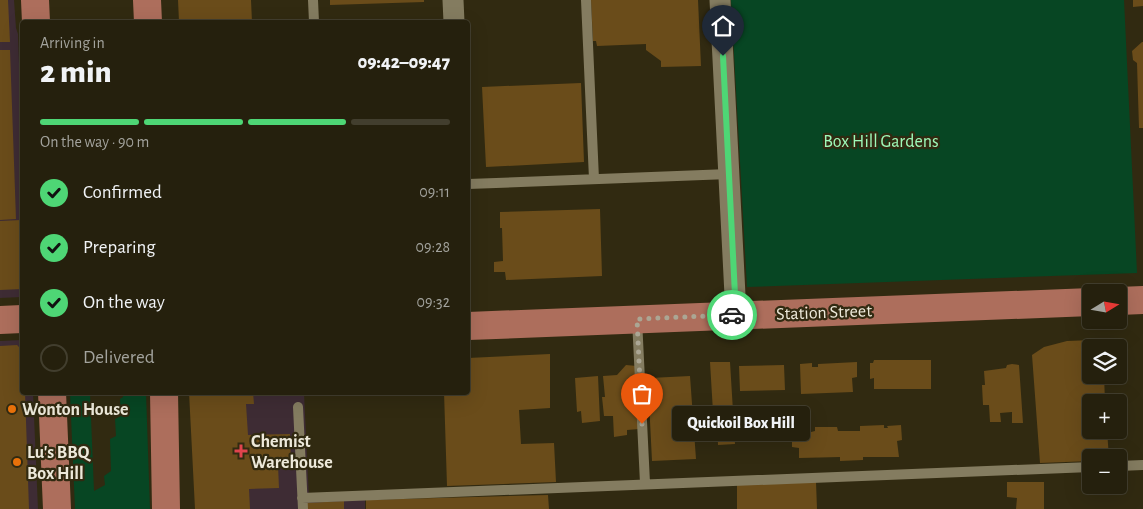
<!DOCTYPE html>
<html lang="en">
<head>
<meta charset="utf-8">
<style>
	:root { --surface:#25200d; --page:#312d1b; --text:#f1f3f6; --muted:#a3a39d; --line:#423e2e; --accent:#4ed675 }
	body { margin:0; font-family:"Alegreya Sans",sans-serif; background:var(--page); color:var(--text); height:100vh; display:flex; flex-direction:column; font-size:19px; white-space:nowrap }
	* { box-sizing:border-box; margin:0 }
	p { font-size:16px; color:var(--muted) }
	.icon { flex:none; width:28px; height:28px; fill:none; stroke:currentColor; stroke-width:2; stroke-linecap:round; stroke-linejoin:round }
	.map { position:relative; flex:1; overflow:hidden }
	.drawer { position:absolute; left:20px; top:20px; width:450px; height:375px; display:flex; flex-direction:column; background:var(--surface); border-radius:5px; box-shadow:0 5px 20px #0002,0 0 0 1px var(--line) }
	.drawer>* { flex:none }
	.needle { width:32px; rotate:79deg }
	.controls { position:absolute; left:1082px; top:284px; display:grid; gap:10px }
	.controls a { display:grid; place-items:center; width:45px; height:45px; border-radius:5px; background:var(--surface); box-shadow:0 5px 20px #0002,0 0 0 1px var(--line); font-size:25px }
	.pin { position:absolute; display:grid; place-items:center; width:42px; height:42px; color:#fff; margin:-51px -21px; border-radius:50% 50% 50% 0; rotate:-45deg; box-shadow:0 0 5px #0007 }
	.pin .icon { rotate:45deg }
	.courier { position:absolute; display:grid; place-items:center; width:50px; height:50px; margin:-25px; border:4px solid #4ed675; border-radius:50%; background:#fff; color:#222; box-shadow:0 1px 6px #0007 }
	.bubble { position:absolute; height:35px; border-radius:5px; background:var(--surface); box-shadow:0 5px 20px #0002,0 0 0 1px var(--line); font-size:16px; font-weight:800; line-height:35px; text-align:center }
	.overview em { font-style:normal; font-weight:800 }
	.overview div { display:flex; flex-direction:column-reverse }
	.overview { display:flex; align-items:center; justify-content:space-between; height:85px; padding:0 20px }
	h1 { font-size:32px; font-weight:800; line-height:38px }
	.bar { display:grid; grid-template-columns:repeat(4,1fr); gap:8px 5px; align-content:center; height:60px; padding:0 20px }
	.bar i { height:6px; border-radius:4px; background:var(--line) }
	.bar .on { background:var(--accent) }
	.bar p { grid-column:span 4 }
	ol { padding:0 20px; list-style:none }
	li { display:flex; align-items:center; gap:15px; height:55px }
	li p { margin-inline-start:auto }
	li .icon { padding:5px; border-radius:50%; background:var(--accent); color:#111; stroke-width:4 }
	li:last-child { color:var(--muted) }
	li i { width:28px; height:28px; border:2px solid var(--line); border-radius:50% }
	.map>svg:first-child { display:block }
	.commercial { fill:#3e2c34 }
	.green { fill:#074623 }
	.building { fill:#6a4c1a }
	.lines { fill:none; stroke-linecap:round; stroke-linejoin:round }
	.lane { stroke:#847c60; stroke-width:10 }
	.street { stroke:#847c60; stroke-width:21 }
	.primary { stroke:#ad6e5c; stroke-width:28 }
	.done { stroke:#aba694; stroke-width:5; stroke-dasharray:0 9 }
	.route { stroke:#4ed675; stroke-width:6 }
	.food-dot { fill:#e8710a; stroke:#312a11; stroke-width:2 }
	.health-dot { fill:#e0444e; stroke:#312a11; stroke-width:2 }
	.labels { text-anchor:middle; stroke-width:4.5; stroke-linejoin:round; paint-order:stroke }
	.park-label { font-size:18px; fill:#9efab9; stroke:#312a11 }
	.street-label { font-size:18px; fill:#ede9da; stroke:#312a11 }
	.poi-label { font-size:18px; font-weight:bold; fill:#ede9da; stroke:#312a11; text-anchor:start }
</style>
</head>
<body>
<div class="map">
<svg width="1143" height="509" viewBox="0 0 1143 509">
	<rect width="100%" height="100%" fill="#312a11"/>
	<path class="commercial" d="M0,0H14L16,28L18,34L22,150V297L0,298Z
		M22,340V392L33,393L38,509H0V341Z
		M193,393H304L309,499L365,497V509H198Z"/>
	<path class="green" d="M731,0H1124L1137,273L747,287Z
		M70,393H90L94,491L105,485L104,476L111,471L110,439L116,436L115,419L121,416L120,399L123,397V393H146L150,509H75Z"/>
	<path class="building" d="M0,0H8L10,42H0Z
		M178,0H251L252,22H179Z
		M330,0H424V2L330,5Z
		M591,0H698L701,66L661,67V61L646,50V44L597,46L596,41H593Z
		M1133,0H1143V6L1133,7Z
		M1142,42H1143V128H1139L1137,63L1133,60L1132,51Z
		M0,50H10L16,219L0,220Z
		M581,83L584,162L486,167L482,87Z
		M600,209L602,276L506,280L505,272H494V262L503,261L502,228H500V212Z
		M21,220L22,289L0,290V221Z
		M1101,338L1102,348H1091V375H1104L1105,402H1091V430H1107L1109,458H1091V461L1040,463L1032,355L1044,347L1067,341L1093,340Z
		M17,345L22,350V392H25L29,509H0V346Z
		M550,354V408L519,410L521,444L554,443L556,482L447,486L444,392H468V358Z
		M874,360H931V389H874V378L870,379V363H873Z
		M710,362H730L735,444L718,445L717,413L713,412Z
		M857,362V377L852,378L853,392L801,394L800,364L812,363V367H818V364Z
		M1012,364L1019,365L1023,423H1012V412L1000,413L1001,422H990L989,405H983L982,385H985L984,371L1006,368L1007,365Z
		M626,365L637,366L639,429L627,430V435L614,437L613,416H604L602,397H605L603,376L617,375Z
		M784,365L785,390L740,391L739,366Z
		M598,376L600,421L582,423L581,411L577,412L575,378Z
		M690,376L696,459L652,461L648,381L650,378Z
		M189,392H253L254,404H246L248,435L290,434L291,464L278,465L279,488L249,489L250,509H195Z
		M884,425V428H888L887,426L901,425L902,440L897,441L899,457H863V460L840,461V457L799,458V448L792,447V433H797L798,428L810,427L811,432L815,431V427H837L838,431H860V426Z
		M816,482L817,509H737V483Z
		M1007,482H1044V509H1016L1017,498L1007,497Z
		M548,495L549,509H366V500Z
		M344,501V509H307V503Z"/>
	<g class="lines">
		<path class="lane" d="M313,0L314,22
			M586,0L594,179
			M468,184L729,174
			M637,319L645,483
			M298,407L303,509
			M1119,466L1143,465
			M302,498L1091,467"/>
		<path class="street" d="M453,0L454,22
			M720,0L736,315"/>
		<path class="primary" d="M35,0L36,22
			M147,0L148,22
			M1119,301L1143,300
			M0,320L22,319
			M468,326L1091,302
			M52,392L57,509
			M164,392L166,509"/>
	</g>
	<g class="lines">
		<path class="done" d="M642,424L637,319L732,315"/>
		<path class="route" d="M723,56L736,315H732"/>
	</g>
	<g class="food-dot">
		<circle cx="12" cy="409" r="5"/>
		<circle cx="17" cy="462" r="5"/>
	</g>
	<path class="health-dot" d="M238.5 443.5h5v5h5v5h-5v5h-5v-5h-5v-5h5z"/>
	<g class="labels">
		<g class="park-label">
			<text x="881" y="147">Box Hill Gardens</text>
		</g>
		<g class="street-label">
			<text transform="translate(824 312) rotate(-2)" y="6">Station Street</text>
		</g>
		<g class="poi-label">
			<text x="22" y="415">Wonton House</text>
			<text x="251" y="447">Chemist<tspan x="251" dy="21">Warehouse</tspan></text>
			<text x="27" y="458">Lu's BBQ<tspan x="27" dy="21">Box Hill</tspan></text>
		</g>
	</g>
</svg>
<div class="controls">
<a><svg class="needle" viewBox="-14 -14 28 28"><path d="M0-13l5 13h-10z" fill="#e53935"/><path d="M0 13l5-13h-10z" fill="#a3a39d"/></svg></a>
<a><svg class="icon" aria-label="layers" viewBox="0 0 24 24"><path d="M12 4l9 5-9 5-9-5zM3 14l9 5 9-5"/></svg></a>
<a>+</a>
<a>−</a>
</div>
<div class="pin" style="left:642px;top:424px;background:#ea580c"><svg class="icon" aria-label="bag" viewBox="0 0 24 24"><path d="M5 8h14l-1 12H6zM9 8a3 3 0 0 1 6 0"/></svg></div>
<div class="pin" style="left:723px;top:56px;background:#1f2937"><svg class="icon" aria-label="home" viewBox="0 0 24 24"><path d="M3 11l9-7 9 7M6 9v11h12V9"/></svg></div>
<div class="courier" style="left:732px;top:315px"><svg class="icon" aria-label="car" viewBox="0 0 24 24"><path d="M5 17H2v-5l4-1 3-4h7l3 4 3 1v5h-3M9 17h6M6 11h13"/><circle cx="7" cy="17" r="2"/><circle cx="17" cy="17" r="2"/></svg></div>
<div class="bubble" style="left:672px;top:406px;width:138px">Quickoil Box Hill</div>
<section class="drawer">
<div class="overview"><div><h1>2 min</h1><p>Arriving in</p></div><em>09:42–09:47</em></div>
<div class="bar"><i class="on"></i><i class="on"></i><i class="on"></i><i></i><p>On the way · 90 m</p></div>
<ol>
<li><svg class="icon" aria-label="check" viewBox="0 0 24 24"><path d="M5 12l5 5 9-10"/></svg>Confirmed<p>09:11</p></li>
<li><svg class="icon" aria-label="check" viewBox="0 0 24 24"><path d="M5 12l5 5 9-10"/></svg>Preparing<p>09:28</p></li>
<li><svg class="icon" aria-label="check" viewBox="0 0 24 24"><path d="M5 12l5 5 9-10"/></svg>On the way<p>09:32</p></li>
<li><i></i>Delivered</li>
</ol>
</section>
</div>
</body>
</html>
